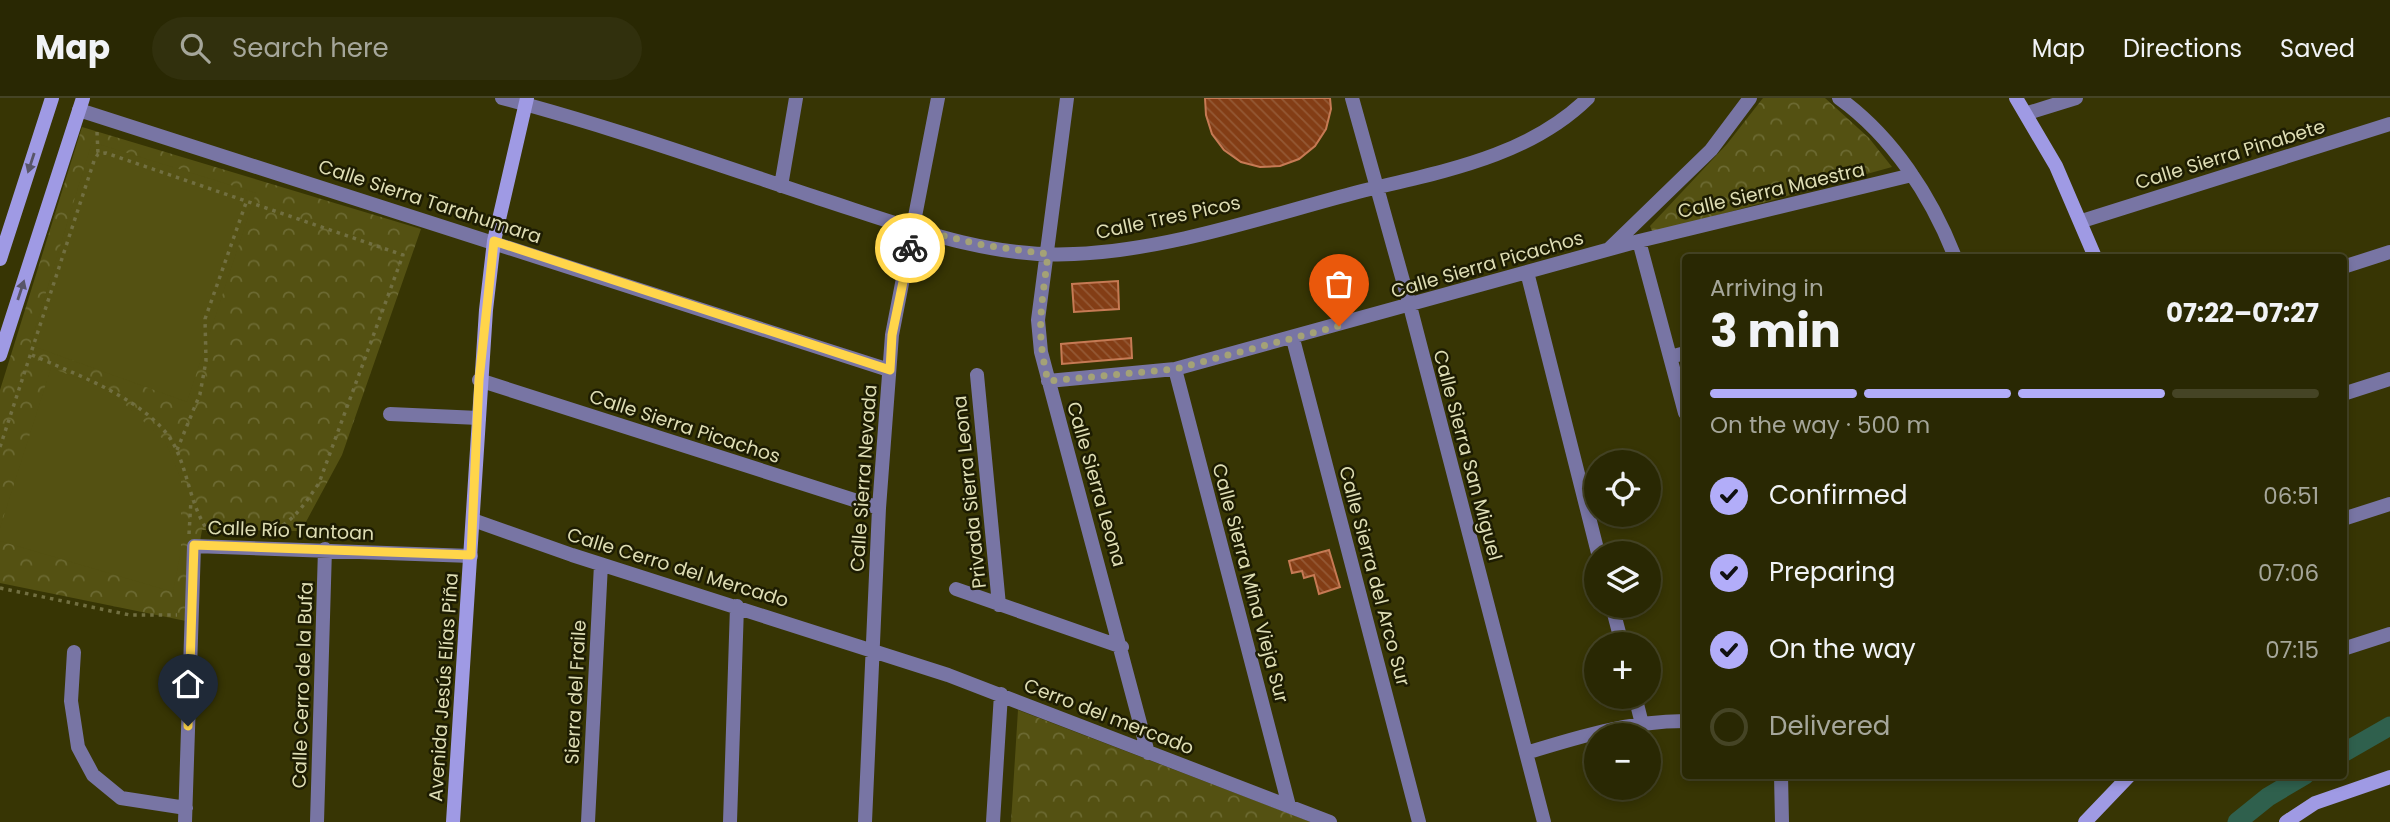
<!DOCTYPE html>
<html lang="en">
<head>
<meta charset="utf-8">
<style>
	:root { --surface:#292803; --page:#31300d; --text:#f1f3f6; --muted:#a5a69a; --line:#454425; --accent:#b2adf9 }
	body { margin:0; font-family:Poppins,sans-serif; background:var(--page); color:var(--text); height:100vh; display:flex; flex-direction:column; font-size:26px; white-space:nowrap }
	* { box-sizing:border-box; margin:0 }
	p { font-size:23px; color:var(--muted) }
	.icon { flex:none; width:38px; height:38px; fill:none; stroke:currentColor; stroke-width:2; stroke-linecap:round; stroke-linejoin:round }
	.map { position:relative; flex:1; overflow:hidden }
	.panel { position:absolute; left:1682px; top:156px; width:665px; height:525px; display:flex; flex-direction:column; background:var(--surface); border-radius:7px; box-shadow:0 4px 10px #0003,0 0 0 2px var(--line) }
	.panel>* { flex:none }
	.controls { position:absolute; left:1584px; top:352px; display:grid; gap:14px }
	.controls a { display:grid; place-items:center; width:77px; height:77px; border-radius:50%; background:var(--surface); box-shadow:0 4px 10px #0003,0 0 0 2px var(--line); font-size:35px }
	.pin { position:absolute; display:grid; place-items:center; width:60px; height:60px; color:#fff; margin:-72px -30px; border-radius:50% 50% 50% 0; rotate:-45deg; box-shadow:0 0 7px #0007 }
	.pin .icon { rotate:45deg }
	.courier { position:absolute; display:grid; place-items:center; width:70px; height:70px; margin:-35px; border:5px solid #ffd54a; border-radius:50%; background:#fff; color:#222; box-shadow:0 2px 9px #0007 }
	.overview em { font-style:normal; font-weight:700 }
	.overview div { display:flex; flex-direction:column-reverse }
	.overview { display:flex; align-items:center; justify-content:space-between; height:119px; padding:0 28px }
	h1 { font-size:46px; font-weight:700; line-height:52px }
	.bar { display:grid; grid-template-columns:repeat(4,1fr); gap:10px 7px; align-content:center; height:84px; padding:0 28px }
	.bar i { height:9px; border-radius:5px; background:var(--line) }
	.bar .current { background:var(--accent) }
	.bar p { grid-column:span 4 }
	ol { padding:0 28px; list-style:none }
	li { display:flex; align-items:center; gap:21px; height:77px }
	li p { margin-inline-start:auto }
	li .icon { padding:7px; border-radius:50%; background:var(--accent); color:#111; stroke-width:4 }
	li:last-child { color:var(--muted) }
	li i { width:38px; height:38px; border:4px solid var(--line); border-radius:50% }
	header { display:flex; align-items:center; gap:42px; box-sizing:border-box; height:98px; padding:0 35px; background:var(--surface); border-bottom:2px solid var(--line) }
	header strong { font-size:33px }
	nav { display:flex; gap:38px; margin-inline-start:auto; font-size:24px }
	.search { width:490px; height:63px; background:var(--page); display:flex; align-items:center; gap:18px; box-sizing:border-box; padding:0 24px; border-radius:38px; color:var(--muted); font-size:26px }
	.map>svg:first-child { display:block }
	.forest { fill:url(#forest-crowns) }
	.pitch { fill:#545112 }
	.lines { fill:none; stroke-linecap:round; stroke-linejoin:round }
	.canal { stroke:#2f604d; stroke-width:19 }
	.building { fill:url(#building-back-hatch); stroke:#c67a54; stroke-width:2 }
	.path { stroke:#716f41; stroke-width:3.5; stroke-dasharray:3.5 5; stroke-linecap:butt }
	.street { stroke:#7875a4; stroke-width:14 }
	.secondary { stroke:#9f9ae4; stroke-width:14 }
	.oneway { fill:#585568 }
	.done { stroke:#a4a276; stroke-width:7; stroke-dasharray:0 12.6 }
	.route { stroke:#ffd54a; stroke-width:9 }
	.labels { text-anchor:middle; stroke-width:5; stroke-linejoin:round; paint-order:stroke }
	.street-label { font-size:19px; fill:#deddb4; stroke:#1d1c02 }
</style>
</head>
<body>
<header>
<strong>Map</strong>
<div class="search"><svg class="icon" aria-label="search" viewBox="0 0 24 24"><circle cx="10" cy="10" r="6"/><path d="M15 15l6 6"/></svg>Search here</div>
<nav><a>Map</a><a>Directions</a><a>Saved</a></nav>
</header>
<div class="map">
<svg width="2390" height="724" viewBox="0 0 2390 724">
	<defs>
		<pattern id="forest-crowns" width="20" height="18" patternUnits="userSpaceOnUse" patternTransform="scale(1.75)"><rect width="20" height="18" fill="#545112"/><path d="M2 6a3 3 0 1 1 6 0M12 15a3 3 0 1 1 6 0" fill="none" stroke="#6c6a32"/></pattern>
		<pattern id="building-back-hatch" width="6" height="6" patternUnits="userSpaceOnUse" patternTransform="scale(1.75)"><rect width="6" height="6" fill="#833d15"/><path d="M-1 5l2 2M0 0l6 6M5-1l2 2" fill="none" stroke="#945935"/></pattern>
	</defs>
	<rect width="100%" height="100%" fill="#373504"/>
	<path class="forest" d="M1763,0H1825L1869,40L1892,69L1653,135L1650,128L1727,46Z
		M82,29L421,131L342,357L301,433L202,432L186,523L0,485V292Z
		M1018,612L1311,724H1011Z"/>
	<path class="pitch" d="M92,44L256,95L187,304L30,247Z
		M51,270L109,292L165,343L181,381V452L173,494L0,443V430Z"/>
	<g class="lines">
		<path class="canal" d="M2343,655L2390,628
			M2237,724L2268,699L2305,677"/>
	</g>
	<path class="building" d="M1205,0H1330L1331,11L1326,31L1315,48L1299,61L1280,68L1260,69L1241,64L1224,52L1212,36L1206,17Z
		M1118,183L1119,211L1074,214L1072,186Z
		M1131,240L1132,260L1062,266L1061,246Z
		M1329,452L1340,489L1319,496L1314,477L1304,480L1302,473L1292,475L1289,463Z"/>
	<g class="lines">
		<path class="path" d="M97,34L98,56
			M32,257C77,277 157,305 177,353C189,380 191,408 208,433
			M0,349L94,63L98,56L106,55L403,157L319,385C304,407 293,425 268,435
			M177,352L200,296L206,263L205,221L247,102
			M189,436L191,402
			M0,490L130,517H177"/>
		<path class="street" d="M502,0C609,28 713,65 818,100C899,126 987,161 1074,156C1170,152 1266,118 1358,94C1439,74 1527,60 1588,0
			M1067,0L1038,222L1041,254L1148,655
			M1352,0L1410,208L1544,724
			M1839,0C1893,39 1931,98 1955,159
			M79,12L889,272
			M2028,15L2076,0
			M781,88L796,0
			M2082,123L2390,26
			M1639,143L1685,315
			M1610,150L1711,52L1750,0
			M2343,169L2390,154
			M1527,174L1598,455
			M1293,241L1419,724
			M1670,259L1685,255
			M1175,271L1289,708
			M977,277L999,507
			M479,282L879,410
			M1048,283L1175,271L1639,143L1912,77
			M2343,296L2390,281
			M390,316L479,320
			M2343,421L2390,406
			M473,422L572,457L948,577L1330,724
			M956,491L1122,549
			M1612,508L1622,546
			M2343,551L2390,536
			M74,554L71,603L78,649L93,677L121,700L186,710
			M1635,598L1642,626
			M1526,655C1578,639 1630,623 1685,623
			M1781,677L1782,724
			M185,724L194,448L471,458
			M317,724L325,451
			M588,724L601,466
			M730,724L737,508
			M865,724L879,410L892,237L938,0
			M993,724L1001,596"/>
		<path class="secondary" d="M2016,0L2056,68L2095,159
			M0,161L52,0
			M0,257L83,0
			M453,724L486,212L494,143L527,0
			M2085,724L2130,677
			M2286,724L2315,705L2390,679"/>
	</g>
	<defs><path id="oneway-solid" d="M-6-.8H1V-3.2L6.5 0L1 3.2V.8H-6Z" transform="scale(1.75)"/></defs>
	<g class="oneway">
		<use href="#oneway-solid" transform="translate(31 65) rotate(108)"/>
		<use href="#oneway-solid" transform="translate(21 192) rotate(-72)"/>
	</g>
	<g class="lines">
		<path class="done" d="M910,150L914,131L983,147L1048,156C1042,208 1035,231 1048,283L1175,271L1339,228"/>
		<path class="route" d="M188,628L194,447L471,457L479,282L494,143L890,272L892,237L910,150"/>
	</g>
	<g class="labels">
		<g class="street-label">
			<text transform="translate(2230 56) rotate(-17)" y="7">Calle Sierra Pinabete</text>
			<text transform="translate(1771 92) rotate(-13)" y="7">Calle Sierra Maestra</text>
			<text transform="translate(430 103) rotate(18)" y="7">Calle Sierra Tarahumara</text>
			<text transform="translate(1168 119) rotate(-12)" y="7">Calle Tres Picos</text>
			<text transform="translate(1487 166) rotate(-16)" y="7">Calle Sierra Picachos</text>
			<text transform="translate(685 328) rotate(18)" y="7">Calle Sierra Picachos</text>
			<text transform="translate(1468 357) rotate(75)" y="7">Calle Sierra San Miguel</text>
			<text transform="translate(863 380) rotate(-86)" y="7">Calle Sierra Nevada</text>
			<text transform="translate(1097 386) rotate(74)" y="7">Calle Sierra Leona</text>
			<text transform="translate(969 394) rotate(-96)" y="7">Privada Sierra Leona</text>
			<text transform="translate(291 432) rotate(2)" y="7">Calle Río Tantoan</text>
			<text transform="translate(678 469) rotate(17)" y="7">Calle Cerro del Mercado</text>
			<text transform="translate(1375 478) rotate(75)" y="7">Calle Sierra del Arco Sur</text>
			<text transform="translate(1251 485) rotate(75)" y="7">Calle Sierra Mina Vieja Sur</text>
			<text transform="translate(302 587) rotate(-88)" y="7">Calle Cerro de la Bufa</text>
			<text transform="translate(443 589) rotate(-86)" y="7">Avenida Jesús Elías Piña</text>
			<text transform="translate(575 594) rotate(-87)" y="7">Sierra del Fraile</text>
			<text transform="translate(1109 618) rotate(21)" y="7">Cerro del mercado</text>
		</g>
	</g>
</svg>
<div class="controls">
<a><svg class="icon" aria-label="locate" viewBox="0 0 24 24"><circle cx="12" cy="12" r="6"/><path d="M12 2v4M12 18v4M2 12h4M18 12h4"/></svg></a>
<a><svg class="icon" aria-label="layers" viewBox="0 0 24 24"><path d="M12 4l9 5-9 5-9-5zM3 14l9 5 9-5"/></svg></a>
<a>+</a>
<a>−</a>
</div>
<div class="pin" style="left:1339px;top:228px;background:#ea580c"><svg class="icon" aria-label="bag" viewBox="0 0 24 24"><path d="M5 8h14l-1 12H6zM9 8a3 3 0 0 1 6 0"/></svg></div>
<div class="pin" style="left:188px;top:628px;background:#1f2937"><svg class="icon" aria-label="home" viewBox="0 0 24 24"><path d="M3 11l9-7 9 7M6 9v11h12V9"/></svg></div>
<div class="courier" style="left:910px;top:150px"><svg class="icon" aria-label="bike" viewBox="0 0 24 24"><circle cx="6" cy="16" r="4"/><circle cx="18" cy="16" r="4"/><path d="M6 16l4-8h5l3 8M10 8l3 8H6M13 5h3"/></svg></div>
<section class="panel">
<div class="overview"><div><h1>3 min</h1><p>Arriving in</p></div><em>07:22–07:27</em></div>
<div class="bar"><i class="current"></i><i class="current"></i><i class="current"></i><i></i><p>On the way · 500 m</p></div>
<ol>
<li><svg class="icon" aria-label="check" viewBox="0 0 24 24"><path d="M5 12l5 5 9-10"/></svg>Confirmed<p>06:51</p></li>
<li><svg class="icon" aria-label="check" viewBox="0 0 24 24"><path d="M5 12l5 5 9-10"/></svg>Preparing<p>07:06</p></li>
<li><svg class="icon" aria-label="check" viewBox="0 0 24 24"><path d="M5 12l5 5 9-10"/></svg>On the way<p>07:15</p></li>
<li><i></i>Delivered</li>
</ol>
</section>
</div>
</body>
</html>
